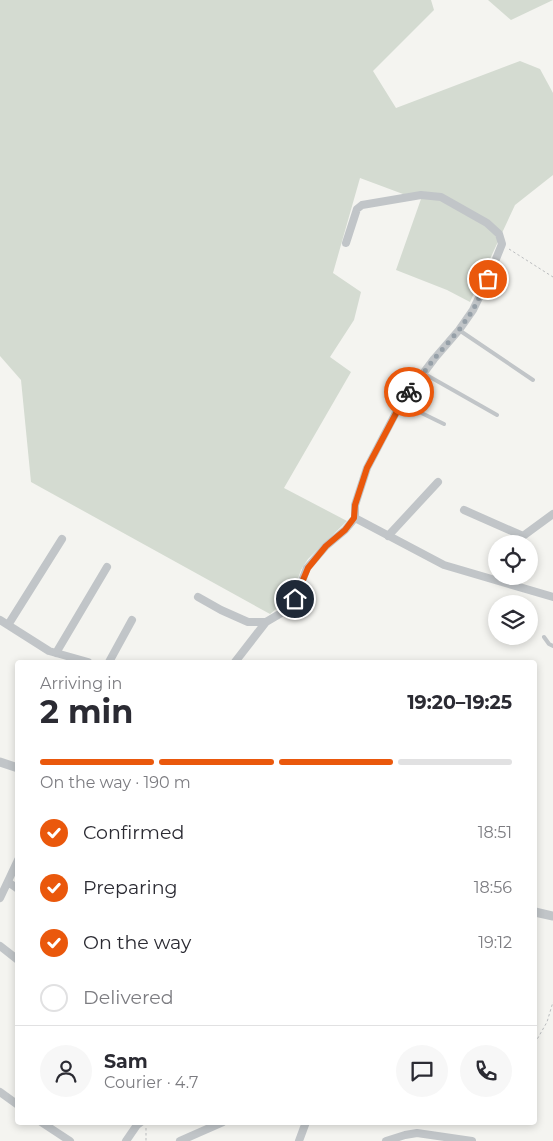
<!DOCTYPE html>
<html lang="en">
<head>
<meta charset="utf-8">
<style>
	:root { --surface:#fff; --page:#f7f7f7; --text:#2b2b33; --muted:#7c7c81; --line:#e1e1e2; --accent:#ea580c }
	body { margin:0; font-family:Montserrat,sans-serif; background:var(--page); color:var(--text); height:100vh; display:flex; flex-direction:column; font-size:19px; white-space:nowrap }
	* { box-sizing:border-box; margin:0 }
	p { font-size:16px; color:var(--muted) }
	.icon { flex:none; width:28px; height:28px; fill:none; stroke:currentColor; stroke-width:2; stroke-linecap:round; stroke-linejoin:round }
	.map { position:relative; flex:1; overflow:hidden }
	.drawer { position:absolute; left:15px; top:660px; width:522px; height:465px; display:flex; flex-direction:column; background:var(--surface); border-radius:5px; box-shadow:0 2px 8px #0003 }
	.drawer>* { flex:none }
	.fabs { position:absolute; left:488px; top:535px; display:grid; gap:10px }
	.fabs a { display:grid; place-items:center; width:50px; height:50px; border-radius:50%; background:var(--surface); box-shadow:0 2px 8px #0003; font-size:25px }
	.pin { position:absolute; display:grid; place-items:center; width:42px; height:42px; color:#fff; margin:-21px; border:2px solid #fff; border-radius:50%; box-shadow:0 1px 5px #0007 }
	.courier { position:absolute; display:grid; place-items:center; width:50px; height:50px; margin:-25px; border:4px solid #ea580c; border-radius:50%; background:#fff; color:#222; box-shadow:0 1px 6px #0007 }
	.head em { font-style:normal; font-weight:700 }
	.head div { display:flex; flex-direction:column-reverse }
	.head { display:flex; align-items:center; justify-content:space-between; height:85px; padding:0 25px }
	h1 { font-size:32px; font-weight:700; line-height:38px }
	.bar { display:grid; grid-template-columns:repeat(4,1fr); gap:8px 5px; align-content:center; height:60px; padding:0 25px }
	.bar i { height:6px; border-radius:4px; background:var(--line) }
	.bar .selected { background:var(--accent) }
	.bar p { grid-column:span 4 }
	.line { display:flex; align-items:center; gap:12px; padding:0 25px; border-top:1px solid var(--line) }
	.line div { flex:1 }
	.round { display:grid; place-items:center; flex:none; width:52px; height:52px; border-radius:26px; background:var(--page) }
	ol { padding:0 25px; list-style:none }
	li { display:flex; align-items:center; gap:15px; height:55px }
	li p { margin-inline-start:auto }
	li .icon { padding:5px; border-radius:50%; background:var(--accent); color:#fff; stroke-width:4 }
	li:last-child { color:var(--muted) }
	li i { width:28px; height:28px; border:2px solid var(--line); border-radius:50% }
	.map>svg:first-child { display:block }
	.green { fill:#d4dbd1 }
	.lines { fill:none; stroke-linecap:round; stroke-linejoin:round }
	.path { stroke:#bbbdbf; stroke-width:1; stroke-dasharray:2.5 2.5; stroke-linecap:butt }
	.service { stroke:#c1c5c8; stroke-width:4 }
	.minor { stroke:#c1c5c8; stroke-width:8 }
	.tertiary { stroke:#c1c5c8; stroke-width:9 }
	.done { stroke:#96a0a8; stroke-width:5; stroke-dasharray:0 9 }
	.route { stroke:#ea580c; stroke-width:6 }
</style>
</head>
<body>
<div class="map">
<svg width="553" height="1141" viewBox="0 0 553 1141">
	<rect width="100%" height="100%" fill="#f4f4f0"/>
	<path class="green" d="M0,0H431L434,10L373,71L396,108L520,61L540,69L553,93V175L515,205L470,302L447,290L396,270L421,199L411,197L360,178L333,273L361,292L354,320L330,357L351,372L284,488L347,521L308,559L301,570L292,596L270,614L31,482L21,380L0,356Z
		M488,0H553L511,20Z"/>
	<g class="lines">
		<path class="path" d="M509,249L553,277
			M535,1043L547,1022L553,1002
			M146,1128V1141"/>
		<path class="service" d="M459,330L533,380
			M423,373L497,415
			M401,403L444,424
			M544,637L549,644L553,646"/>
		<path class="minor" d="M346,243L357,209L362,205L421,195L441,197L487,223L499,234L502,244L488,279L473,310L459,330L434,359L401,403L367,468L355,505V518L444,565L553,597
			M464,510L523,536L553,514
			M388,536L438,482
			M198,597L221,610L248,622H266
			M0,620L49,651L88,662
			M8,625L62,539
			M56,653L107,567
			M109,662L132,620
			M235,662L266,622L288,609L295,599L307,568L326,546L345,530L355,518
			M8,882L18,889
			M0,898L18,860
			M0,946L18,960
			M0,1092L18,1105
			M41,1122L70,1141
			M126,1141L137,1125L141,1122
			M180,1141L223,1122
			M299,1141L306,1122
			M386,1141L405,1135L417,1133L472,1141"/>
		<path class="tertiary" d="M0,762L18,768
			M535,912L553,916"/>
	</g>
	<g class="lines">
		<path class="done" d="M409,392L434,359L459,330L473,310L488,279"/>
		<path class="route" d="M295,599L308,568L326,546L345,530L354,518L355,505L367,468L402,402L409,392"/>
	</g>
</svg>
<div class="fabs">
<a><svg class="icon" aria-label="locate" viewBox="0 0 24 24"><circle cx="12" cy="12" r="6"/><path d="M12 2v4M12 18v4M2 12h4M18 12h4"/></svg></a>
<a><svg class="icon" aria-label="layers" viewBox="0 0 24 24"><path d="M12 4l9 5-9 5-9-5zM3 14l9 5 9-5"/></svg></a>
</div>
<div class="pin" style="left:488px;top:279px;background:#ea580c"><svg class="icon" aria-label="bag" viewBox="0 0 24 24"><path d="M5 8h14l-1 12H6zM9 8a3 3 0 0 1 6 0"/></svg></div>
<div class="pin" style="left:295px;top:599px;background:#1f2937"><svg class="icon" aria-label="home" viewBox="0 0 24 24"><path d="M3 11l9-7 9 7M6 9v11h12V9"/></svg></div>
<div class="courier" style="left:409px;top:392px"><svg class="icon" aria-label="bike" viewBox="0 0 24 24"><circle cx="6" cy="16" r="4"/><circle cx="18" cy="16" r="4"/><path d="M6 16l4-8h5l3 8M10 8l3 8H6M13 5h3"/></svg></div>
<section class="drawer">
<div class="head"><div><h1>2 min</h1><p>Arriving in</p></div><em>19:20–19:25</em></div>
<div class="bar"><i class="selected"></i><i class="selected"></i><i class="selected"></i><i></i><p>On the way · 190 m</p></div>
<ol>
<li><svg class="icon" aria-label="check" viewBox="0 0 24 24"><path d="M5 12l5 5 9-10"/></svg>Confirmed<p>18:51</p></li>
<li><svg class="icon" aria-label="check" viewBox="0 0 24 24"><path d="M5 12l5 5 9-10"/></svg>Preparing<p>18:56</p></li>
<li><svg class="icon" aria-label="check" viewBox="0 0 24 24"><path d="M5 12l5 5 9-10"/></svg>On the way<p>19:12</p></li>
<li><i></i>Delivered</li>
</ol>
<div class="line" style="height:90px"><a class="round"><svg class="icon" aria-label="person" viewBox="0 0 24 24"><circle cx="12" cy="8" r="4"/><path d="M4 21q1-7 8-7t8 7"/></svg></a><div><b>Sam</b><p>Courier · 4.7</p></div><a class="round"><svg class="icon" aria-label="chat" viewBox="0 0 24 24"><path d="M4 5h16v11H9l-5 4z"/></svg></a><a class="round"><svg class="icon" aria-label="phone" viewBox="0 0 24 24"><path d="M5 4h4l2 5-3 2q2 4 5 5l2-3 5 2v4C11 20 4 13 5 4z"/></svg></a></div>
</section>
</div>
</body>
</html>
